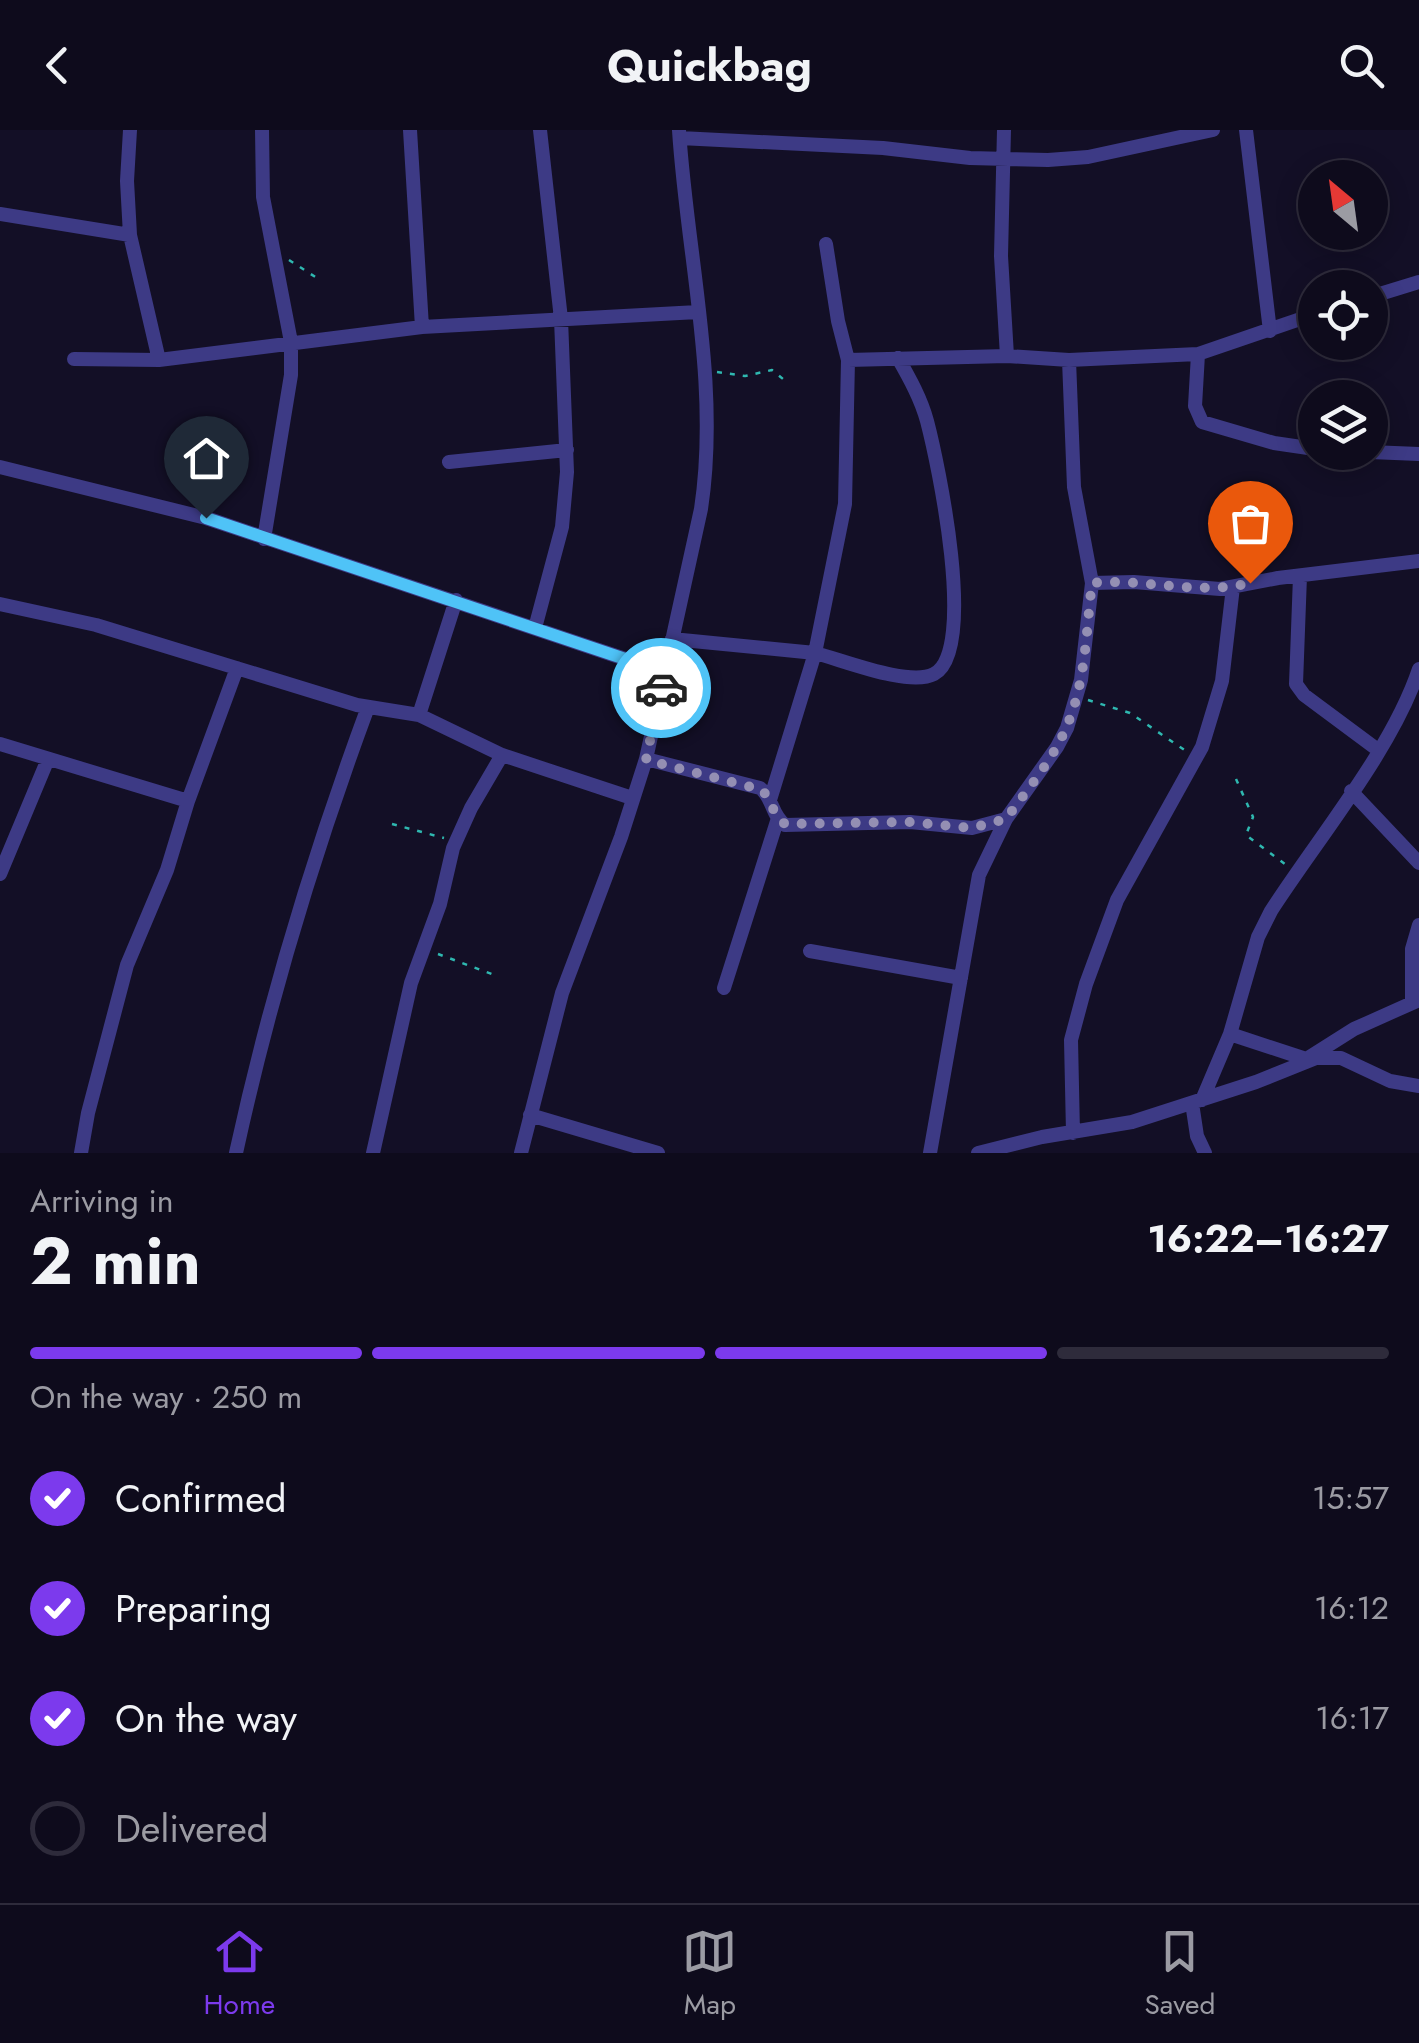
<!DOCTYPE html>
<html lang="en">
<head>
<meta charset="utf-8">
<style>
	:root { --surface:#0e0b1c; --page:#171425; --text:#f1f3f6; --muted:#9b9ba3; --line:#2e2b3b; --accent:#7c3aed }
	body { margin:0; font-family:Jost,sans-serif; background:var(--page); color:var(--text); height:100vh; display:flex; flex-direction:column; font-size:38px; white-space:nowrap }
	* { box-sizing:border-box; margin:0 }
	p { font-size:32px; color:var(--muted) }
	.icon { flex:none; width:55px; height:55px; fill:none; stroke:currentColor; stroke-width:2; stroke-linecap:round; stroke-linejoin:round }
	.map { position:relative; height:1023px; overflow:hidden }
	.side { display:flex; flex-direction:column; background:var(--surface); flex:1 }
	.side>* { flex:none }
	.needle { width:65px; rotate:331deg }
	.buttons { position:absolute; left:1298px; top:30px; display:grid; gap:20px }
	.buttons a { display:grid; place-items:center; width:90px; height:90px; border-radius:50%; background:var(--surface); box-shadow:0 5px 25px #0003,0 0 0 2px var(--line); font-size:50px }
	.pin { position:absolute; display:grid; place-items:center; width:85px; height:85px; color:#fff; margin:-102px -42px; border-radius:50% 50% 50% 0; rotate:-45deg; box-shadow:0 0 10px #0007 }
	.pin .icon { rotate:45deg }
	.courier { position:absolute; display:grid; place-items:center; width:100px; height:100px; margin:-50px; border:8px solid #4fc3f7; border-radius:50%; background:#fff; color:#222; box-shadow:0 2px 12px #0007 }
	.summary em { font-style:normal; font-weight:700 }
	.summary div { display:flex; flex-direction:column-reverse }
	.summary { display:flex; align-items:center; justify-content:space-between; height:170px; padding:0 30px }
	h1 { font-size:65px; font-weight:700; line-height:75px }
	.bar { display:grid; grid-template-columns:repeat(4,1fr); gap:15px 10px; align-content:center; height:120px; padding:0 30px }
	.bar i { height:12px; border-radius:8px; background:var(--line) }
	.bar .current { background:var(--accent) }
	.bar p { grid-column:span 4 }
	ol { padding:0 30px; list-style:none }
	li { display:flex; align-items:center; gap:30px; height:110px }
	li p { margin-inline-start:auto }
	li .icon { padding:10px; border-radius:50%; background:var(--accent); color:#fff; stroke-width:4 }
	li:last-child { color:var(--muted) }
	li i { width:55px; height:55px; border:5px solid var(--line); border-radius:50% }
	header { display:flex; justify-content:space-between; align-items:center; height:130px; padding:0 30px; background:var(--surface); font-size:45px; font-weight:700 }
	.dock { display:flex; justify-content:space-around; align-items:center; height:140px; border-top:2px solid var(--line); background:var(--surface); font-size:28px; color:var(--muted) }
	.dock a { display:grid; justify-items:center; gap:5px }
	.dock .current { color:var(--accent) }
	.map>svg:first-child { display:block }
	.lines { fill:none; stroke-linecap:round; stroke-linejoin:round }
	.path { stroke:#2fb8b0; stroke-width:2.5; stroke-dasharray:5 8; stroke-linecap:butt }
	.minor { stroke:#3d3a85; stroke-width:14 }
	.done { stroke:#948fb3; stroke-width:10; stroke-dasharray:0 18 }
	.route { stroke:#4fc3f7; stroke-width:12 }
</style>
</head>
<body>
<header><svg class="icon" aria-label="back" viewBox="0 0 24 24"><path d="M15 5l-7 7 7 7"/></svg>Quickbag<svg class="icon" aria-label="search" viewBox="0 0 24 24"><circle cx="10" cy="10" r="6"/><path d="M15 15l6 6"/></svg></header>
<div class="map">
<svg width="1419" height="1023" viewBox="0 0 1419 1023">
	<rect width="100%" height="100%" fill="#130f26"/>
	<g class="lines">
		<path class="path" d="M289,130L320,150
			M717,242L745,246L772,240L783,249
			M1088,570L1130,583L1186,621
			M1236,649L1253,687L1246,705L1285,734
			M392,694L444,708
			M438,824L497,846"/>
		<path class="minor" d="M130,0L127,51L130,105L159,230
			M262,0L263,67L291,212V245L264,409
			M410,0L422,197
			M1004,0L1001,126L1007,226
			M1246,0L1270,201
			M680,8L883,18L970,28L1048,30L1088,27L1213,0
			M0,84L130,105
			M826,114L838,191L848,230L1007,226L1069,230L1198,224L1315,184
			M1370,167L1419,152
			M1198,224L1195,276L1202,292L1274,313L1315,319
			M74,229L159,230L422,197L698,182
			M1069,230L1074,357L1092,453L1134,452L1220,459L1278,448L1419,431
			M1370,322L1419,324
			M449,332L567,320
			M0,337L206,388L664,542
			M1300,446L1296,554L1304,565L1378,620
			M0,474L96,495L357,575L419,585L502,625L632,668
			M535,498L562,397L567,342L561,189L540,0
			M672,509L815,523L845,374L848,230
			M419,585L456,470
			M0,614L188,671
			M646,629L760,658C773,667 771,685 785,695L910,692L972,698L1006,689
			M1351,661L1419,733
			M770,670L815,523C843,530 909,557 934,544C978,521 938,333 927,291C921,269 910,249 898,228
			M0,744L48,629
			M810,821L961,848
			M724,858L778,688
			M1412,873V819L1419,795
			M1230,904L1306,929
			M1305,930L1354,899L1419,870
			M1202,970L1230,904L1258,807L1271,781C1318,708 1392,620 1419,539
			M1192,973L1197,1006L1205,1023
			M530,985L658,1023
			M1073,1003L1071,910L1086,854L1117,770L1202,617L1222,551L1233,457
			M81,1023L88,983L127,835L167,740L188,671L237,538
			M236,1023C269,871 314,723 368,577
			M373,1023L411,853L440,774L453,718L471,678L502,625
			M521,1023L562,863L621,707L646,629L701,379C720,253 687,126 679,0
			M930,1023L979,745L1006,689L1057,617L1067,598L1081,550L1092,453
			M978,1023L1042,1007L1132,992L1256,952L1316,928H1341L1390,951L1419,956"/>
	</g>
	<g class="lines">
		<path class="done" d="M661,558L646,630L763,660L778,688L785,694L910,692L972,698L1006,689C1027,660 1052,631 1066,598C1086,553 1086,501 1092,453C1145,448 1198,466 1250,453"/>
		<path class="route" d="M206,388L664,542L661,558"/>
	</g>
</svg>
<div class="buttons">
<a><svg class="needle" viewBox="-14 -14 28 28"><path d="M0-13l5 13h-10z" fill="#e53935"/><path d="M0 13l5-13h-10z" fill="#9b9ba3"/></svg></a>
<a><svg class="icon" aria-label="locate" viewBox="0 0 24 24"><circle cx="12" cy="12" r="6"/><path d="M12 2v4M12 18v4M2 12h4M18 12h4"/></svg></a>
<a><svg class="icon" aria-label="layers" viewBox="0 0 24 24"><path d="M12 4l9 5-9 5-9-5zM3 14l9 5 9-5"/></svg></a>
</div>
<div class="pin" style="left:1250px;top:453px;background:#ea580c"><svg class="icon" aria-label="bag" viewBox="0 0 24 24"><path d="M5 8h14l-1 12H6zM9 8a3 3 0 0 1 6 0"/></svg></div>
<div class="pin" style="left:206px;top:388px;background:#1f2937"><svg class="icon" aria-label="home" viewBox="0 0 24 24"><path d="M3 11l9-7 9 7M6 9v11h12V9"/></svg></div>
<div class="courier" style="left:661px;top:558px"><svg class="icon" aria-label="car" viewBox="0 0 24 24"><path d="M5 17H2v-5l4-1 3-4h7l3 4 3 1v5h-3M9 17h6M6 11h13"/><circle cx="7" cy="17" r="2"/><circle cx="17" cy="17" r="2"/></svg></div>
</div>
<section class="side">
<div class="summary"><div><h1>2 min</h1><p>Arriving in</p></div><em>16:22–16:27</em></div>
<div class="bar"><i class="current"></i><i class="current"></i><i class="current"></i><i></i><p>On the way · 250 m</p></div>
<ol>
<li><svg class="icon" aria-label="check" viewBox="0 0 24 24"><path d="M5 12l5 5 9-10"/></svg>Confirmed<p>15:57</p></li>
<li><svg class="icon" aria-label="check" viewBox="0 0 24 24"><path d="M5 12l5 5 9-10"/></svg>Preparing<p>16:12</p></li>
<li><svg class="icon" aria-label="check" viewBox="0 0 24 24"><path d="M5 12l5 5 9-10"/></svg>On the way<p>16:17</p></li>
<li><i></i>Delivered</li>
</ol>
</section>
<nav class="dock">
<a class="current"><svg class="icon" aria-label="home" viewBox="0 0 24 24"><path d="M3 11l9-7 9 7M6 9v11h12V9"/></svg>Home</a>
<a><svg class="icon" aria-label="map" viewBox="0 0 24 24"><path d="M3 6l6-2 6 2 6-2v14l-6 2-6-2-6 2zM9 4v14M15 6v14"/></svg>Map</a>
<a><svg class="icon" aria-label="saved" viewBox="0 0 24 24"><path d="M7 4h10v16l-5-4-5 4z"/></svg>Saved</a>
</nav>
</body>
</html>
